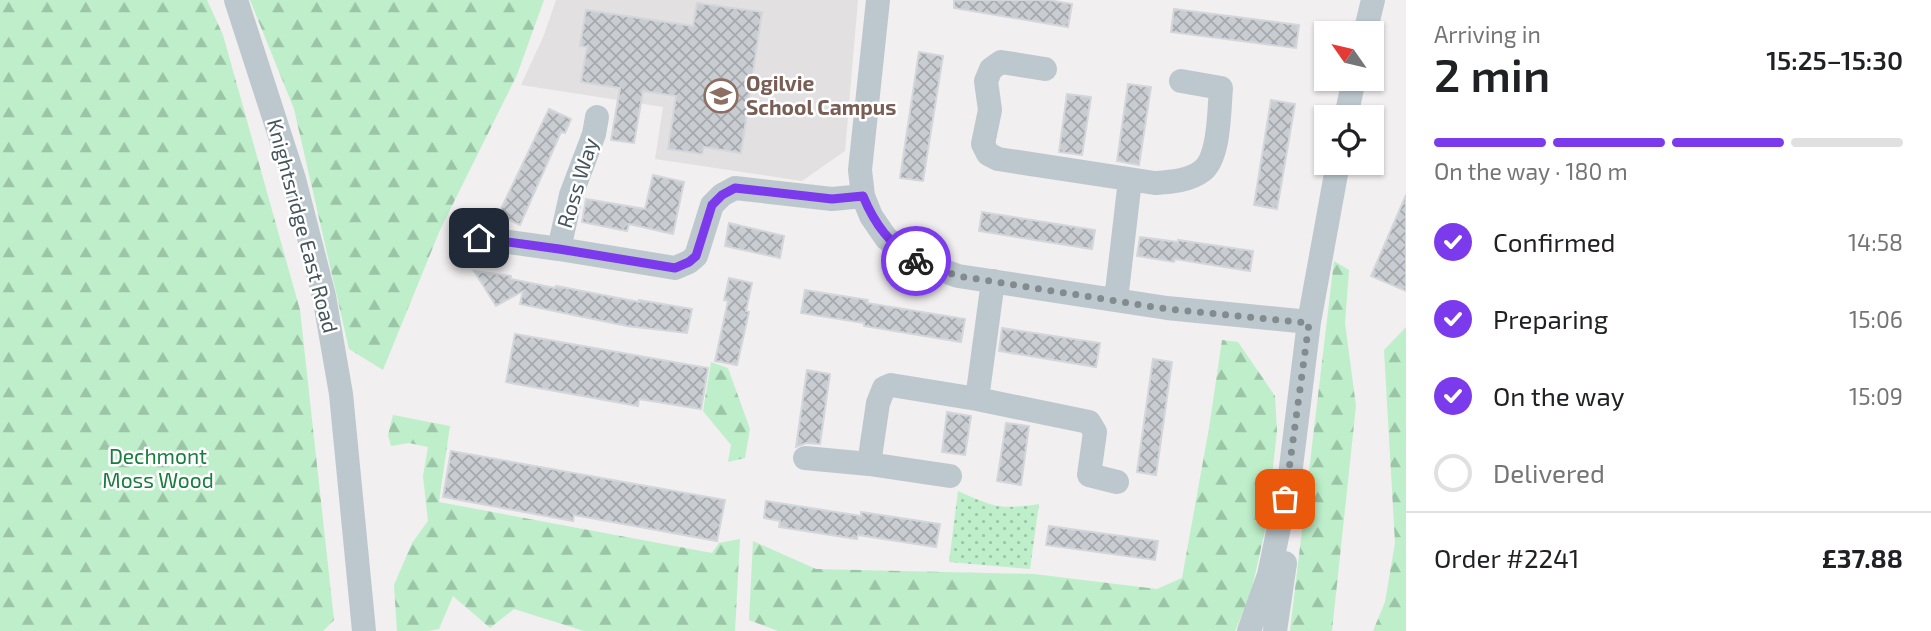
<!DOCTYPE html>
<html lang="en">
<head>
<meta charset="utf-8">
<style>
	:root { --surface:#fff; --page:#f6f6f6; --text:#202124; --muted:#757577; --line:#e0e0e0; --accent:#7c3aed }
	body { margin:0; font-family:"Exo 2",sans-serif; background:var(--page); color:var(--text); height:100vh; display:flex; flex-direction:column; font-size:26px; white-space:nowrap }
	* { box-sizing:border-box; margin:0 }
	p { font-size:23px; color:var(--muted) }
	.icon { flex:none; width:38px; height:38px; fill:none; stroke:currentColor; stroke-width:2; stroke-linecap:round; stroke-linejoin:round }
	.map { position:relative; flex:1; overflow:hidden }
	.details { display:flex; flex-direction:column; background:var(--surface); width:525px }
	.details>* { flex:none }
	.needle { width:46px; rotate:304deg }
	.fabs { position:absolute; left:1314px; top:21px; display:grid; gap:14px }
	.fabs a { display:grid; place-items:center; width:70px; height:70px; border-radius:0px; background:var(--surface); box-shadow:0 2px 5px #0004; font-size:35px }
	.pin { position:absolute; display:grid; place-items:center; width:60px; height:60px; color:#fff; margin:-30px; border-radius:14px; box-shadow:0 4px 10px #0006 }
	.courier { position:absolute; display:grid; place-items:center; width:70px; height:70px; margin:-35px; border:5px solid #7c3aed; border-radius:50%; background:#fff; color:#222; box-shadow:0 2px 9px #0007 }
	.headline em { font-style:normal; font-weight:600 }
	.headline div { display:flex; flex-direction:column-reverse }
	.headline { display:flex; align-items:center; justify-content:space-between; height:119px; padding:0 28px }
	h1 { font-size:46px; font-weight:600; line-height:52px }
	.bar { display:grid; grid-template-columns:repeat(4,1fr); gap:10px 7px; align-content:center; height:84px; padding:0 28px }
	.bar i { height:9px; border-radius:5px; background:var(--line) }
	.bar .selected { background:var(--accent) }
	.bar p { grid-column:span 4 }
	.line { display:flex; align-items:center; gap:18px; padding:0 28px; border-top:2px solid var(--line) }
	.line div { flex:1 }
	ol { padding:0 28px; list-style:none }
	li { display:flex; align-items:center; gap:21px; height:77px }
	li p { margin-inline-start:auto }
	li .icon { padding:7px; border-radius:50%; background:var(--accent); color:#fff; stroke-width:4 }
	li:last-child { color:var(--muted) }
	li i { width:38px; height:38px; border:4px solid var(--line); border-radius:50% }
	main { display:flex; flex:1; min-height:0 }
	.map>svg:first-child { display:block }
	.education { fill:#e2e0e1 }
	.grass { fill:url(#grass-dots) }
	.forest { fill:url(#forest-firs) }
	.building { fill:url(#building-cross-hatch); stroke:#d3d6da; stroke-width:2 }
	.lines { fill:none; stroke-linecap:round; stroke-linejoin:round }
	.minor { stroke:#bdc8ce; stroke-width:24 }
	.done { stroke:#828b8f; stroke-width:7; stroke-dasharray:0 12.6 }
	.route { stroke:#7c3aed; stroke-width:9 }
	.labels { text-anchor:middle; stroke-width:5; stroke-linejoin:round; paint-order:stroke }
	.education-label { font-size:21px; font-weight:bold; fill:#785e54; stroke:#fff; text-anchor:start }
	.street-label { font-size:21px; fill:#47555c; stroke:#fff }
	.park-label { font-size:21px; fill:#187d3e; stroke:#fff }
</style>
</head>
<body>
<main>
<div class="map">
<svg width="1406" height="631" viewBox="0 0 1406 631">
	<defs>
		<pattern id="grass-dots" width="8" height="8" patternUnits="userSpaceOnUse" patternTransform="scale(1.75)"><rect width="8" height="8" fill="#beefca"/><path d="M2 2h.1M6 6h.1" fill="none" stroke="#9cc4a7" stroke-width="1.8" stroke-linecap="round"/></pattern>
		<pattern id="forest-firs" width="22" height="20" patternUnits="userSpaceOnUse" patternTransform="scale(1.75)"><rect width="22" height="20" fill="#beefca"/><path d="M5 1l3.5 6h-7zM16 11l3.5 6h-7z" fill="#9cc4a7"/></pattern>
		<pattern id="building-cross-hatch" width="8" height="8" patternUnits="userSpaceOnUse" patternTransform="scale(1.75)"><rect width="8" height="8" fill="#c9cdd1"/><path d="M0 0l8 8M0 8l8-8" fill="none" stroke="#a5a9ad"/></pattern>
	</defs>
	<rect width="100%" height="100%" fill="#f1efef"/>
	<path class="education" d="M556,0H858L845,151L802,181L655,159L663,107L521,85L544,35Z"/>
	<path class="grass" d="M958,491C993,507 1001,510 1039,504L1030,569L949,562Z"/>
	<path class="forest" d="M0,0H207L223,35L300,310L334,620L323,631H0Z
		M250,0H544L517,75L440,230L383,370L349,349L294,109Z
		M1334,261L1349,270L1345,323L1356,406L1332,631H1290Z
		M1406,327V631H1373L1385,602L1395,543L1384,350Z
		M1222,340L1238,342L1275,396L1277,431L1267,521L1251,593L1235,631H778L749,620L753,541L816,569L1034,574L1157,589L1182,578L1209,428Z
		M711,362L728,368L750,429L745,458L728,462L731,445L703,411Z
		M393,415L450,426L439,502L712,553L719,543L740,539L735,631H584L514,609L490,628L453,596L439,629L428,631H397L394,585L412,543L428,521L423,476L428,447L409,443L391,446L388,435Z"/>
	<path class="building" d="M954,0H1048L1072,4L1068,27L954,8Z
		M697,3L762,12L741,153L704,147L702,154L668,149L676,96L643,91L634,143L611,140L620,88L581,82L587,47L580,46L586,10L693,26Z
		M1174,9L1299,25L1296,48L1171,32Z
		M919,52L943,56L923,181L900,178Z
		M1128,84L1151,87L1139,165L1117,161Z
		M1067,94L1091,97L1082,155L1059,152Z
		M1271,100L1295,104L1277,209L1254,205Z
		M549,109L571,119L565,133L561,132L520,225L498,215Z
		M653,175L684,182L673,234L629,224L627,231L582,222L586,199L645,209Z
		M1406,195V291L1371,276Z
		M982,212L1095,230L1092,249L979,231Z
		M729,223L784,236L780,258L725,246Z
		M1140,237L1178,242V240L1253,251L1250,271L1175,259L1174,262L1137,256Z
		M474,271L511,276V279L555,288L556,286L639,302V300L692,309L687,333L627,326L520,304L523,291L496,306Z
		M729,278L752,283L746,311L749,312L737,365L715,361L728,301L724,300Z
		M805,290L868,300L867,303L965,319L961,342L864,326V323L801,313Z
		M1002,328L1100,343L1096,367L999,351Z
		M515,334L708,368L701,409L639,399L638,406L506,382Z
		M1153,359L1172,362L1156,475L1137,472Z
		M807,370L830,374L820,444L806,443L796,447Z
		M947,412L971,416L965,455L942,452Z
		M1006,423L1029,426L1021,485L997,481Z
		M451,451L725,500L717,541L574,515L573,521L443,497Z
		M766,501L861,516V512L940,524L936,547L858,535L857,539L779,527L780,521L764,518Z
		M1049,526L1158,541L1155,560L1046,545Z"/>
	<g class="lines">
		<path class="minor" d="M236,0L294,179L324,296L341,394L364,631
			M878,0L860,170L863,196L871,216L886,238L914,260L958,276L1167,308L1309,322
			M1365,33L1373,0
			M1045,69L1001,62L991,69L986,81L990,110L983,144L988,154L998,159L1155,183C1170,182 1189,181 1202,171C1220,158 1219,109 1221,88L1181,81
			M1346,117L1354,79
			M479,238L559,249L675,268L689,262L696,256L712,205L722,195L735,188L832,199L863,196
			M559,249L571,195L594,134L597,117
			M1116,300L1130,180
			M977,399L993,281
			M805,458L869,464L950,476
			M869,464L878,403L884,388L891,385L977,399L1089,422L1095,432L1089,475L1117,482
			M1249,631L1269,575L1290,475L1309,322L1338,163
			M1275,631L1285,563"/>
	</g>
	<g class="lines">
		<path class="done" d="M916,261L958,276L1167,309L1309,323L1285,499"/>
		<path class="route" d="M479,238L559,249L675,268L689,262L696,256L712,205L722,195L735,188L832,199L863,196C875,225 890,244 916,261"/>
	</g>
	<defs>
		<symbol id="school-ring" viewBox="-11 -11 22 22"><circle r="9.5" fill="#fff" stroke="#8d6e63" stroke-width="1.5"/><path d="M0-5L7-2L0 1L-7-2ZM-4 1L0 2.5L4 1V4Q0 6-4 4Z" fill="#8d6e63"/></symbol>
	</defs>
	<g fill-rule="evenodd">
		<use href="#school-ring" x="702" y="77" width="38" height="38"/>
	</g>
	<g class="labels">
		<g class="education-label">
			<text x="746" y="91">Ogilvie<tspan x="746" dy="24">School Campus</tspan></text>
		</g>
		<g class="street-label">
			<text transform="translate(578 183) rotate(-73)" y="7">Ross Way</text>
			<text transform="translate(302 226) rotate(75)" y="7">Knightsridge East Road</text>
		</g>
		<g class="park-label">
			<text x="158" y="464">Dechmont<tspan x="158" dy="24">Moss Wood</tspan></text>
		</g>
	</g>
</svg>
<div class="fabs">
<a><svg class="needle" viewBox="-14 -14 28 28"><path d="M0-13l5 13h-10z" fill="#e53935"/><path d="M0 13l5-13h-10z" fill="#757577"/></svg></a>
<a><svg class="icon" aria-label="locate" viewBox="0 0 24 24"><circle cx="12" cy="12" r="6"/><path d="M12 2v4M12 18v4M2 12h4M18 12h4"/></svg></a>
</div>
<div class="pin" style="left:1285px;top:499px;background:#ea580c"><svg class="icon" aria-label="bag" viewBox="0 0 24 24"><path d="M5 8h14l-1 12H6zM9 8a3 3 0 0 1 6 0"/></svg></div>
<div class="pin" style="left:479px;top:238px;background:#1f2937"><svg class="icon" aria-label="home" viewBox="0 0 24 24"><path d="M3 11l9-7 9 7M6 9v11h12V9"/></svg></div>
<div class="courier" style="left:916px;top:261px"><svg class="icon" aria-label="bike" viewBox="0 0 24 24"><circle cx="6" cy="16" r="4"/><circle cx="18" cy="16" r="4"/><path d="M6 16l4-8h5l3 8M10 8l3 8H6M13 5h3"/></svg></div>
</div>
<section class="details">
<div class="headline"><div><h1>2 min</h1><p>Arriving in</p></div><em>15:25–15:30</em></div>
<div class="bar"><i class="selected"></i><i class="selected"></i><i class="selected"></i><i></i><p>On the way · 180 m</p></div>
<ol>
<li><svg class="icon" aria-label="check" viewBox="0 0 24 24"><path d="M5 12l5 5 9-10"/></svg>Confirmed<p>14:58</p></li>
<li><svg class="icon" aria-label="check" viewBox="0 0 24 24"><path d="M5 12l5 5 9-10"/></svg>Preparing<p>15:06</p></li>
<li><svg class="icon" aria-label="check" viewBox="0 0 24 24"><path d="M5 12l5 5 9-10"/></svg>On the way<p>15:09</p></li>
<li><i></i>Delivered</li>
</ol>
<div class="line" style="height:91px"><div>Order #2241</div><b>£37.88</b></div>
</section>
</main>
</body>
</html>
